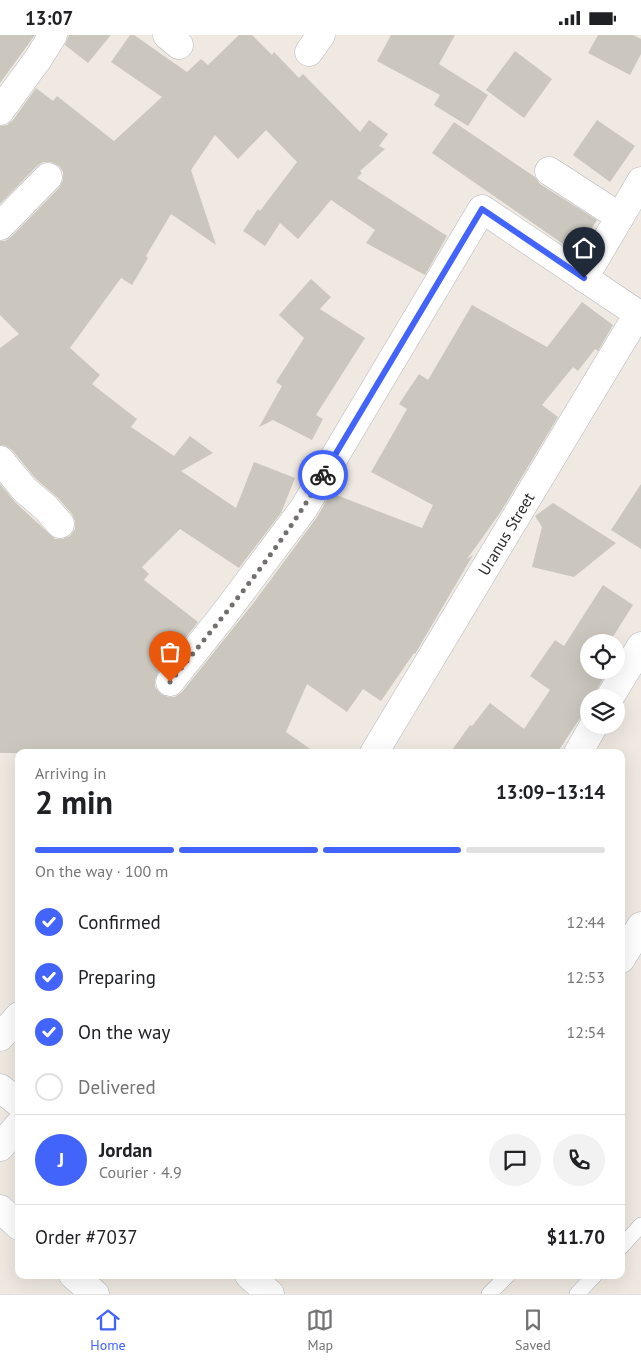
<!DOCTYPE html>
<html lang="en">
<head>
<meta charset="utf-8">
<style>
	:root { --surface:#fff; --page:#f2f2f2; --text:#202124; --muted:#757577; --line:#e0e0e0; --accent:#4264fb }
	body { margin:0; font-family:"PT Sans",sans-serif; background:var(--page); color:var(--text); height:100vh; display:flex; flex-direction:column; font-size:19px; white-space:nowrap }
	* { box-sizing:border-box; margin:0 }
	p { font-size:16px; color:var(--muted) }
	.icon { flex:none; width:28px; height:28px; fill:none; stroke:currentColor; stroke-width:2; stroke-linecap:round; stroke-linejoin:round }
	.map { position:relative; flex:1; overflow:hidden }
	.panel { position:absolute; left:15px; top:714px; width:610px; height:530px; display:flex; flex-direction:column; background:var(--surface); border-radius:10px; box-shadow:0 5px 20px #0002 }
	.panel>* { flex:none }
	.controls { position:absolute; left:580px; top:599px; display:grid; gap:10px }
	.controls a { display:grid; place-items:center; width:45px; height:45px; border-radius:50%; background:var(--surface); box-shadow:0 5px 20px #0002; font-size:25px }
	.pin { position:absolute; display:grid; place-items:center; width:42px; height:42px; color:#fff; margin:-51px -21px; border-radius:50% 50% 50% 0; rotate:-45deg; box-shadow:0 0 5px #0007 }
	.pin .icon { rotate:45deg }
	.courier { position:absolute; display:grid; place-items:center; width:50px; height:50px; margin:-25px; border:4px solid #4264fb; border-radius:50%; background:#fff; color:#222; box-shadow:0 1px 6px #0007 }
	.overview em { font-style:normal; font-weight:800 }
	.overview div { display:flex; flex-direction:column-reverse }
	.overview { display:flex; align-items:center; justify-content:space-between; height:85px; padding:0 20px }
	h1 { font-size:32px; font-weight:800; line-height:38px }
	.bar { display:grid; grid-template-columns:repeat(4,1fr); gap:8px 5px; align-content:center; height:60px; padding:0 20px }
	.bar i { height:6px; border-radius:4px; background:var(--line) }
	.bar .on { background:var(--accent) }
	.bar p { grid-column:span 4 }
	.line { display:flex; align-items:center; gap:12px; padding:0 20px; border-top:1px solid var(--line) }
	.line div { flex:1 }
	.round { display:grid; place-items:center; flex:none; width:52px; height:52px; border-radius:26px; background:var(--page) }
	ol { padding:0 20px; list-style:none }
	li { display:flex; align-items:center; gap:15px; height:55px }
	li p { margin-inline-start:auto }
	li .icon { padding:5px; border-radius:50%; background:var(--accent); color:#fff; stroke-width:4 }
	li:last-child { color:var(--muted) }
	li i { width:28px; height:28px; border:2px solid var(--line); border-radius:50% }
	.status { display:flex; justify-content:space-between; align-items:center; height:35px; padding:0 25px; background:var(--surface); direction:ltr }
	.status svg { height:14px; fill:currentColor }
	.dock { display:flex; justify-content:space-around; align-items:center; height:70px; border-top:1px solid var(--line); background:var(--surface); font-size:14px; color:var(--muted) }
	.dock a { display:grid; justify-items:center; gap:2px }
	.dock .on { color:var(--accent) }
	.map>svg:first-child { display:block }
	.building { fill:#cbc7bf }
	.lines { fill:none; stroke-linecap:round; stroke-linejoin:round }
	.lane-casing { stroke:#b4b7c1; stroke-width:16 }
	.street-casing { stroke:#b4b7c1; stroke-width:29 }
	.secondary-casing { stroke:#b4b7c1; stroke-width:29 }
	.lane { stroke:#fff; stroke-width:15 }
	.street { stroke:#fff; stroke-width:28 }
	.secondary { stroke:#fff; stroke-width:28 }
	.done { stroke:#726f6d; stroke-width:5; stroke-dasharray:0 9 }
	.route { stroke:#4264fb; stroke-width:6 }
	.labels { text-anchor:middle; stroke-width:4.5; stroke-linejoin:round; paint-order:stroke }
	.street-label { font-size:16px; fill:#2e2e2e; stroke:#fff }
</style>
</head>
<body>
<div class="status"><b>13:07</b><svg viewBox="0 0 49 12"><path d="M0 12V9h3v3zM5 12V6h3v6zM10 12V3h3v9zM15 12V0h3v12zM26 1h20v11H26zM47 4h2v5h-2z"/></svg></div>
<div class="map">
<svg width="641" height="1259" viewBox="0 0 641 1259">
	<rect width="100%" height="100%" fill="#efe9e1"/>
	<path class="building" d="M0,0H35L0,48Z
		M69,0H111L88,28L65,10Z
		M130,0H134L187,37L201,24L208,30L239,0H252L272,20L274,17L299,43L303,39L360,97L369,85L388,99L379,111L385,114L360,136L362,138L357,143L447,201L425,240L366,208L375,195L331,165L298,204L280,188L265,211L243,196L258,174L260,176L297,127L266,95L238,124L215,100L191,135L216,210L171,179L146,221L148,223L132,250L121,243L70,313L100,340L92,349L137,384L131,392L174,421L190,401L213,418L181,436L236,473L254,427L295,443L281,478L239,533L180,494L142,532L149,539L144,545L198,587L158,638L155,645V652L161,659L168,662H175L182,657L255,566L317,482L331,458L422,493L433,470L371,437L407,374L399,369L419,339L428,345L472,270L547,312L582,267L613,290L598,316L595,314L578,336L573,332L542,370L558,382L500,478L467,524L473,520L415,619L414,618L381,666L363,654L347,677L307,649L286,697L316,718H0V449L15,467L55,504H63L70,501L75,494V486L72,479L58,463L36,444L12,415L6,411L0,410V313L19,299L0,280V206H5L11,202L59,153L63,145V137L59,131L51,127H43L37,131L0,169V91L7,90L13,85L36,53L53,66L57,61L114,106L162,62L111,27Z
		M391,0H455L439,29L488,60L468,91L434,70L440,60L377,26Z
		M598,0H633L641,4V19L630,40L588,18Z
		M515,16L552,44L524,83L486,55Z
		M597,85L635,111L610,147L573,120Z
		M454,87L535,142L540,149L597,185L576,218L432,118Z
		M311,244L331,262L320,274L365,303L316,380L323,384L312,405L273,385L259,392L282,351L276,347L304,303L279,280Z
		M641,449V514L611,495Z
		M553,468L616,508L574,542L532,532L542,492L535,481Z
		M603,550L633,570L609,608H589V635H600L606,639L597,654L595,662H589V674L584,677L557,718H450L470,690L472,691L490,668L524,694L550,655L530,641L555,605L564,611Z"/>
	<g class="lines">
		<defs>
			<path id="lane" d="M621,1212L641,1190
				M489,1259L508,1240
				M577,1259L595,1240"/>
			<g id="street">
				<path d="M167,0L179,10"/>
				<path d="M309,17L321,0"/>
				<path d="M0,76L38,24L53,0"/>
				<path d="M549,136L620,182"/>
				<path d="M0,191L48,142"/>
				<path d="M584,243L641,146"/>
				<path d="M0,425L25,455L46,473L60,489"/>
				<path d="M170,647L222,582L304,473L482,174L641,281"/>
				<path d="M610,662L641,611"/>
				<path id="s1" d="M374,718L638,279"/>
				<path d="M578,718L594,690"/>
				<path d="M621,924L641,891"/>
				<path d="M0,1002L19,981"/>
				<path d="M0,1112L19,1090"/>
				<path d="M0,1174L19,1191"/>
				<path d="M73,1240L95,1259"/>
			</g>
			<path id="secondary" d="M0,1053L19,1068
				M249,1240L270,1259"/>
		</defs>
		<use href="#lane" class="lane-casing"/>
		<use href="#street" class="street-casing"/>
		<use href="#secondary" class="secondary-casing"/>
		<use href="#lane" class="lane"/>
		<use href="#street" class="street"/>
		<use href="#secondary" class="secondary"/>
	</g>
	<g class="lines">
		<path class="done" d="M170,647C224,580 280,514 323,440"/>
		<path class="route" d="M323,440L482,174L584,243"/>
	</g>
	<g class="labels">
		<g class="street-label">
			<text dy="6" stroke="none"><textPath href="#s1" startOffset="256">Uranus Street</textPath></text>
		</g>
	</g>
</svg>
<div class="controls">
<a><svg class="icon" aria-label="locate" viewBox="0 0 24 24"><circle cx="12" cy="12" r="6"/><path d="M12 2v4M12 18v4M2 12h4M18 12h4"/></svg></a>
<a><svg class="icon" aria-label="layers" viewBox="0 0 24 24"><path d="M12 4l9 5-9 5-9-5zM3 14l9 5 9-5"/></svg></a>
</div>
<div class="pin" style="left:170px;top:647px;background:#ea580c"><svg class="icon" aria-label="bag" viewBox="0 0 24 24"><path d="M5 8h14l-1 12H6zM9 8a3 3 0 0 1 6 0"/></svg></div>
<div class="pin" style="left:584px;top:243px;background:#1f2937"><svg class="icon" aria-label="home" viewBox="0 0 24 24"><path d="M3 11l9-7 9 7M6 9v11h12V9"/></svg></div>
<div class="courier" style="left:323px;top:440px"><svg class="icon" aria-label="bike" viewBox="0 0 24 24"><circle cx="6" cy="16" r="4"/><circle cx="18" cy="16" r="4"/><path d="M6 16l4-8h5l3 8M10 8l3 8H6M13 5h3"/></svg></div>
<section class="panel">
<div class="overview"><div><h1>2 min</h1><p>Arriving in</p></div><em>13:09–13:14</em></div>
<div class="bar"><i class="on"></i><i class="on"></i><i class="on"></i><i></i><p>On the way · 100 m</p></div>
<ol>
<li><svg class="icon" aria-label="check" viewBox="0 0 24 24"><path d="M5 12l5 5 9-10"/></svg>Confirmed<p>12:44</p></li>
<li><svg class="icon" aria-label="check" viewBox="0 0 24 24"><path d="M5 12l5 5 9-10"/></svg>Preparing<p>12:53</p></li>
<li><svg class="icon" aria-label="check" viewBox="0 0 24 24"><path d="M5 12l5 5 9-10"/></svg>On the way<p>12:54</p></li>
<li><i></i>Delivered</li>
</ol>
<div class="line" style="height:90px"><b class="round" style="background:var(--accent);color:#fff">J</b><div><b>Jordan</b><p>Courier · 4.9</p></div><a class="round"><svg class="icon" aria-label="chat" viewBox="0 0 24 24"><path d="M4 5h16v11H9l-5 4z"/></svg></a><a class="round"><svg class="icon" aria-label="phone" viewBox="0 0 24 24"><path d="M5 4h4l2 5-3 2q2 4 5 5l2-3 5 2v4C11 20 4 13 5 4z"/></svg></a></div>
<div class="line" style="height:65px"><div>Order #7037</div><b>$11.70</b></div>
</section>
</div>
<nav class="dock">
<a class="on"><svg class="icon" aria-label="home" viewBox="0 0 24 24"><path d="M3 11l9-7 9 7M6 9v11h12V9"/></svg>Home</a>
<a><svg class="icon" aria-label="map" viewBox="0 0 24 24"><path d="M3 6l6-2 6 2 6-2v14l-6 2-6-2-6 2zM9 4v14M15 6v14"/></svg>Map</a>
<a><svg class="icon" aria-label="saved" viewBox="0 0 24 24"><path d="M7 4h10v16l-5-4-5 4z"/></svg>Saved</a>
</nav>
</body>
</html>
